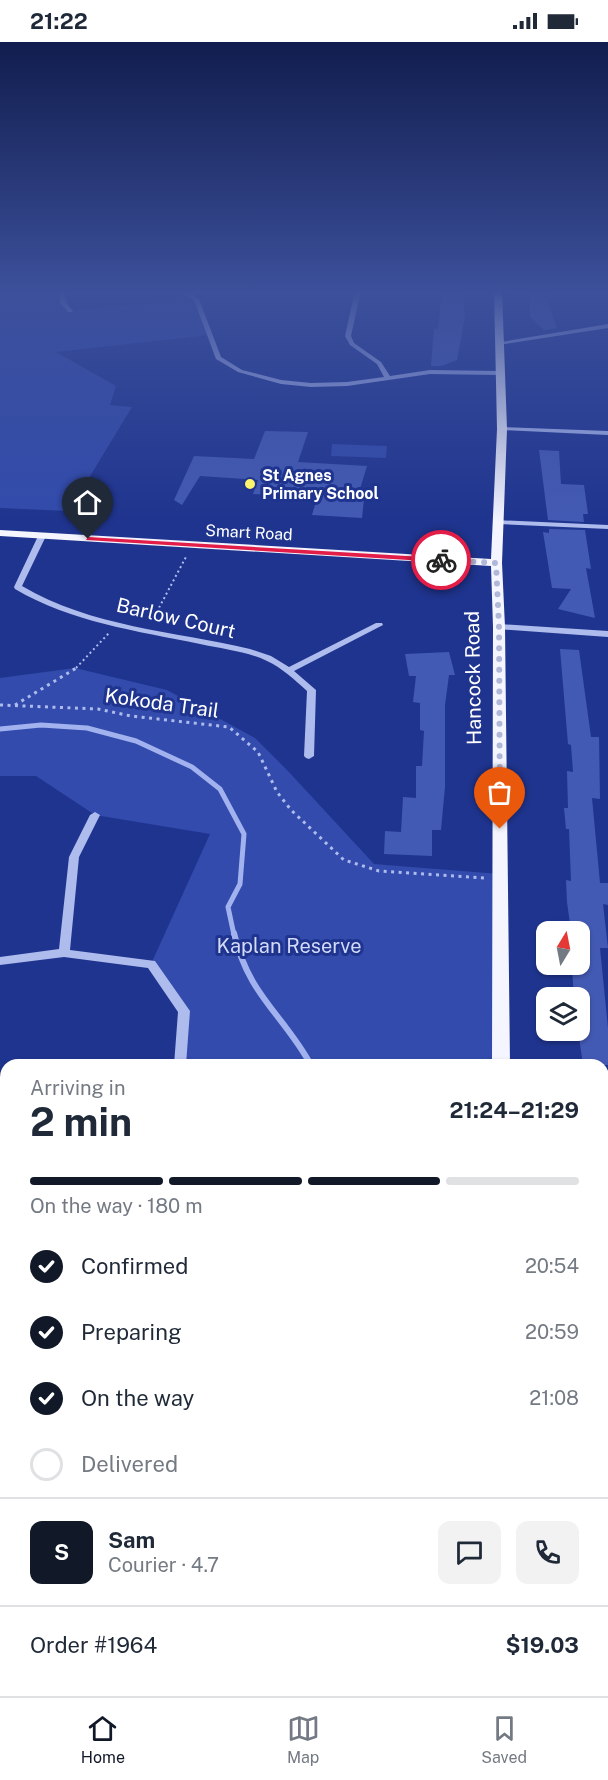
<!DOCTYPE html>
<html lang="en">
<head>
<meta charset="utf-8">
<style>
	:root { --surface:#fff; --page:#f2f2f3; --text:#1f2937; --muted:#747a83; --line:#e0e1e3; --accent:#111827 }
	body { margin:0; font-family:"Public Sans",sans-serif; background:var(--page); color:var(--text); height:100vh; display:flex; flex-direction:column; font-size:22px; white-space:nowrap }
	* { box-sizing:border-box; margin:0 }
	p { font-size:20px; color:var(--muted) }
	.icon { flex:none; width:33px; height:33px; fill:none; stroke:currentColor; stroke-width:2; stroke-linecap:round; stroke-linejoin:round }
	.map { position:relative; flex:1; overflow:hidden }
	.sheet { position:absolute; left:0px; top:1017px; width:609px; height:638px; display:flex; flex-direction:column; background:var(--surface); border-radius:18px 18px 0 0; box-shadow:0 2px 4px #0004 }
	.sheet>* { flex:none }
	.needle { width:39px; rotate:10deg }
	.controls { position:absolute; left:536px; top:879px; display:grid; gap:12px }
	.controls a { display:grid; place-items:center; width:54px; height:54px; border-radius:12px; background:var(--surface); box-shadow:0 2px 4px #0004; font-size:30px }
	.pin { position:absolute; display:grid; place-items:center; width:51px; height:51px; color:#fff; margin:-62px -26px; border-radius:50% 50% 50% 0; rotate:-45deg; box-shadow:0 0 6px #0007 }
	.pin .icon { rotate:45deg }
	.courier { position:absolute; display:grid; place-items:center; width:60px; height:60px; margin:-30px; border:4px solid #e11d48; border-radius:50%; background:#fff; color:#222; box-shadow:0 2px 8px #0007 }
	.headline em { font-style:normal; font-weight:700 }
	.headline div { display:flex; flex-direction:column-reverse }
	.headline { display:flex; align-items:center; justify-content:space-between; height:102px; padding:0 30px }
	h1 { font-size:39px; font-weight:700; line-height:45px }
	.bar { display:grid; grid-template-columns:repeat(4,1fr); gap:9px 6px; align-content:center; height:72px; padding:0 30px }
	.bar i { height:8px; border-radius:4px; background:var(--line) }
	.bar .current { background:var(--accent) }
	.bar p { grid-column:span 4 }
	.line { display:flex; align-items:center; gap:15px; padding:0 30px; border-top:2px solid var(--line) }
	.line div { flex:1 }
	.round { display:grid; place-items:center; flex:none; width:63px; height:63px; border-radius:12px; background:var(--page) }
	ol { padding:0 30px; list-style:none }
	li { display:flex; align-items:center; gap:18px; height:66px }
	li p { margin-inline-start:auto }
	li .icon { padding:6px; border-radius:50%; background:var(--accent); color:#fff; stroke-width:4 }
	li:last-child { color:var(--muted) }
	li i { width:33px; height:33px; border:3px solid var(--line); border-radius:50% }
	.status { display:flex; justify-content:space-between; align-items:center; height:42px; padding:0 30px; background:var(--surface); direction:ltr }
	.status svg { height:16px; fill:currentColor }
	.menu { display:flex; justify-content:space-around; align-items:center; height:84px; border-top:2px solid var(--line); background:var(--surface); font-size:16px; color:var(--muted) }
	.menu a { display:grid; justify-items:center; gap:3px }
	.menu .current { color:var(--accent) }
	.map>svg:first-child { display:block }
	.green { fill:#324bac }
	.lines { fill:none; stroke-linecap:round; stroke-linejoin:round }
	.stream-far1 { stroke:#a1b2ee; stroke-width:5 }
	.stream { stroke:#a1b2ee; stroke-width:6 }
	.building { fill:#435ab4 }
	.path-far1 { stroke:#aebbed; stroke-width:2; stroke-dasharray:2 3; stroke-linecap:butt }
	.path { stroke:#aebbed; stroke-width:3; stroke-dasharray:3 4.5; stroke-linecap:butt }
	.minor { fill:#aebbed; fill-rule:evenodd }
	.major { fill:#f4f5ff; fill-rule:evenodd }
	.route { fill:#e11d48 }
	.done { stroke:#b1b8d7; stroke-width:6; stroke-dasharray:0 10.8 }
	.poi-dot { fill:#fbf56d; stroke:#1f348e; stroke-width:2 }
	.labels { text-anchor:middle; stroke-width:6; stroke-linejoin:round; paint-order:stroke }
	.far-poi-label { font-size:16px; font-weight:bold; fill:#fff; stroke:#1f348e; text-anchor:start }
	.far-street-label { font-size:16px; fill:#fff; stroke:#1f348e }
	.street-label { font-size:20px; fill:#fff; stroke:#1f348e }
	.park-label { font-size:20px; fill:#d3dbf9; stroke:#1f348e }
</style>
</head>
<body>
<div class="status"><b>21:22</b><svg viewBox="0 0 49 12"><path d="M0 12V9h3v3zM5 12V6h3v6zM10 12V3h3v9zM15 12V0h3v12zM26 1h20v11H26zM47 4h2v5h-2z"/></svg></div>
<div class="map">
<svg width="608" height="1654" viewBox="0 0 608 1654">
	<rect width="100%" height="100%" fill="#1f348e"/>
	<path class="green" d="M0,248H67L70,269L196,257L209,293L56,310L116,344L110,363L132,365L69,469L0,466Z
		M332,402L387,404L386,416L331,414Z
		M75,626L167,648L255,696L288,729L374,822L500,832L502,1023H180L184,969L151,922L210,792L95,773L36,734H0V636Z"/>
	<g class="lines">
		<path class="stream-far1" d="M0,687L41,683L87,686L136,699L192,725L220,747L244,792L240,842L228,865L234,893"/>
		<path class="stream" d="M234,891C248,953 283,972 311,1023
			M603,1224L608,1225"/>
	</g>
	<path class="building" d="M442,248H463L465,275L457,318L441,324H431L434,286L438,287Z
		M530,248L544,249L557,286L544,288L530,275Z
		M265,389L308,390L298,420L367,424L360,447L365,448L362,476L312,473L317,456L253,452L258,438L200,434L182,463L174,458L194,414L254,417Z
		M539,408L559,409L561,442L584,443L588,472H583L584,480L548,478Z
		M549,487L585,488L591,527L586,526L595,576L558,567L571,547L552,546L543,490L549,491Z
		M560,607L579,608L591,695H599L600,757L592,756L600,841H608V863L603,862L608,906H600L608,986V1023H583L578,988L579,956H574L572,926L585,927L580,883L570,882L567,860L566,838L571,839L569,787H566L564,766H568L567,729L573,730L571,703L568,702Z
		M449,610L455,633H449L445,663V745L441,788H432V814L384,812L385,789L401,790L403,755L416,756V724H422L424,689L420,688V661L413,660L416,634H409L405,612Z"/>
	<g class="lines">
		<path class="path-far1" d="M152,579L187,513
			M76,626L109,591"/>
		<path class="path" d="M0,663L98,667L131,674L229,685L258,710L277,750L291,768L344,818L379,829L485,836
			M15,663L78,625"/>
		<path class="minor" d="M59,248H65L66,261L73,269L72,270H68L60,261Z
			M175,248H182L189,251L201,248H211L193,253L199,257L221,315L242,328L281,338L311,341L347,340L384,335L377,322L350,303L345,294L355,248H361L351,294L354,301L381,320L390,334L430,328L500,329L503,331L500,333L430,332L347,344L311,345L281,342L238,330L216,317L194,258Z
			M608,282V286L498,303L495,301Z
			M502,385L608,389V393L500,388L499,387Z
			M495,478L608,483V487L498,482H495Z
			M39,492L46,494L22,544C91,585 174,589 250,607L271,614L289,625L376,581H382L383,583L294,629L316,648L314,714L309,717L306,716L304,714L307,649C295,638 282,626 267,619C246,609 222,607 200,602C137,589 71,580 15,547L14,545Z
			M499,582L608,589V595L496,587L495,585Z
			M95,770L100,773L79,815L70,908L155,919L190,969L186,1023H174L178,970L148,926L64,915L0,923V915L59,907L69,815L90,773Z
			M603,1122H608V1134H603Z
			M6,1254V1268L0,1269V1255Z
			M603,1479L608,1481V1498L603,1496Z
			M236,1648H264L266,1654H239Z
			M474,1648H513L515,1652L514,1654H477Z"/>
		<path class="major" d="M494,248H502L507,387L502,521L505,585L510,1023H492L493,585L491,524L0,494V488L491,517L497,387Z
			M493,1648H519V1654H493Z"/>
	</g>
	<linearGradient id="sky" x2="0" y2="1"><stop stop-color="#111d4e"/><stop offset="0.52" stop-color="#3c509b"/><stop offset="1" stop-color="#3c509b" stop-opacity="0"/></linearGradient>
	<rect width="608" height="480" fill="url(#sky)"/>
	<path class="route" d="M88,495L441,516L445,518L441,520L86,498Z"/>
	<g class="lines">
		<path class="done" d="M441,518L496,521L499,585L500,787"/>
	</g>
	<circle class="poi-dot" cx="250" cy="442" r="6"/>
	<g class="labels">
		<g class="far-poi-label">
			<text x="262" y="439">St Agnes<tspan x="262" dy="18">Primary School</tspan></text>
		</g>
		<g class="far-street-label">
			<text transform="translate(249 490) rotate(3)" y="6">Smart Road</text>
		</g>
		<g class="street-label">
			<text transform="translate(176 576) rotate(13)" y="7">Barlow Court</text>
			<text transform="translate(473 636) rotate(-91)" y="7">Hancock Road</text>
			<text transform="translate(162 661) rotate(8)" y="7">Kokoda Trail</text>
		</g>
		<g class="park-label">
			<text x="289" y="911">Kaplan Reserve</text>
		</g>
	</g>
</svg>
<div class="controls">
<a><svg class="needle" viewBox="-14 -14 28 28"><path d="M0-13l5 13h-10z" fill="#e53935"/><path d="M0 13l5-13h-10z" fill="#747a83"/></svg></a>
<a><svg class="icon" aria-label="layers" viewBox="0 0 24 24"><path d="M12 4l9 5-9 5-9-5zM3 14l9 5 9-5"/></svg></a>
</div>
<div class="pin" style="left:500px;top:787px;background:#ea580c"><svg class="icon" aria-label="bag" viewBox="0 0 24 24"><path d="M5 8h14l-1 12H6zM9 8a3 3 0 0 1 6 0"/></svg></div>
<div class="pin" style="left:88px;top:497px;background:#1f2937"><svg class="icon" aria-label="home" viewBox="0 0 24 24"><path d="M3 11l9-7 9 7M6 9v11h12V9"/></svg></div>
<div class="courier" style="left:441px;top:518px"><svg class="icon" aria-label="bike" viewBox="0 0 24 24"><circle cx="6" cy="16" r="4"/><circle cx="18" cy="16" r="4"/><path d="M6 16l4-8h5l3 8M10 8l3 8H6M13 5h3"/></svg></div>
<section class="sheet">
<div class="headline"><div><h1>2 min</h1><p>Arriving in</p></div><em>21:24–21:29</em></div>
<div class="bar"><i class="current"></i><i class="current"></i><i class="current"></i><i></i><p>On the way · 180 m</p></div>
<ol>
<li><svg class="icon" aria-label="check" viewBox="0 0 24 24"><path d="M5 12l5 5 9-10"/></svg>Confirmed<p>20:54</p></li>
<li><svg class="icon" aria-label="check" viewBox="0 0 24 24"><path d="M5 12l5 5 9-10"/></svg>Preparing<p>20:59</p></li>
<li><svg class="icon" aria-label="check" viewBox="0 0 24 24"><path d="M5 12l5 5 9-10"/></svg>On the way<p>21:08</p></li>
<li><i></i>Delivered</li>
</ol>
<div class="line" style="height:108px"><b class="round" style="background:var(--accent);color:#fff">S</b><div><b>Sam</b><p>Courier · 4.7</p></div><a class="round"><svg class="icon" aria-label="chat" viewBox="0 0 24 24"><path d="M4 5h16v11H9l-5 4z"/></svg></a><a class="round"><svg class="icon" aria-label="phone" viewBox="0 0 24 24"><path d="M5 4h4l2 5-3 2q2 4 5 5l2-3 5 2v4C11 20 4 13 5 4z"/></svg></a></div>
<div class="line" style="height:78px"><div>Order #1964</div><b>$19.03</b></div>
</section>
</div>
<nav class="menu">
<a class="current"><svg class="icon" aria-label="home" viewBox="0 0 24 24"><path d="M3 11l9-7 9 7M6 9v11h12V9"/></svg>Home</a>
<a><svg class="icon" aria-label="map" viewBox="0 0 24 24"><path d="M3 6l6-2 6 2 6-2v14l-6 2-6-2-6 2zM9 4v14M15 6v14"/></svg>Map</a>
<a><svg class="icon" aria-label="saved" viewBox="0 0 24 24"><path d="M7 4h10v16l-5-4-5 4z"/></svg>Saved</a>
</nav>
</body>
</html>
